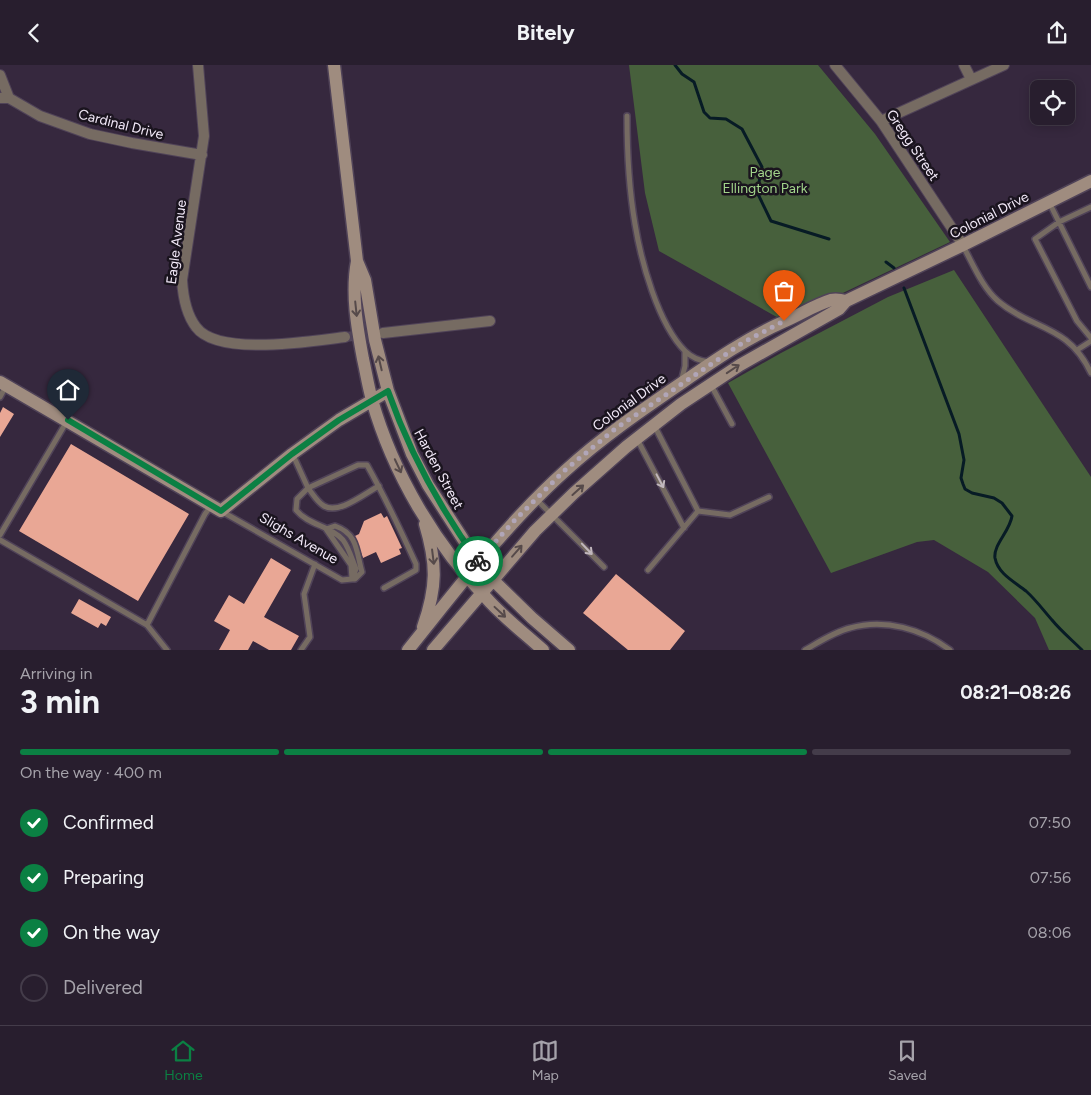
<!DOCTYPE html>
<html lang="en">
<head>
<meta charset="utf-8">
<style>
	:root { --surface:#281e2e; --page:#342b3a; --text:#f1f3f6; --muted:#a5a2aa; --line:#443c4a; --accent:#0b8043 }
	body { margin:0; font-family:Figtree,sans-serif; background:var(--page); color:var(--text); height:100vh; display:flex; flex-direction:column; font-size:19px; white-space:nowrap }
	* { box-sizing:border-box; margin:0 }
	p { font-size:16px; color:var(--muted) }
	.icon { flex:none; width:28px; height:28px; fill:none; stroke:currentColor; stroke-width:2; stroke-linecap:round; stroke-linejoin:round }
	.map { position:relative; height:585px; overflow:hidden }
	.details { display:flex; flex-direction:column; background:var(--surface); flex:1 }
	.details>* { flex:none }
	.tools { position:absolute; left:1030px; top:15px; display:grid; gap:10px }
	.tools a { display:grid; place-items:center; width:45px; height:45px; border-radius:8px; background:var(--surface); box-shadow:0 2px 12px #0003,0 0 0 1px var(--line); font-size:25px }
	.pin { position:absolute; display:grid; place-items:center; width:42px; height:42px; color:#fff; margin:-51px -21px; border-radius:50% 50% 50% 0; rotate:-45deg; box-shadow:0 0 5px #0007 }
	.pin .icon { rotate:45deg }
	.courier { position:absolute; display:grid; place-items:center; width:50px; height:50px; margin:-25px; border:4px solid #0b8043; border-radius:50%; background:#fff; color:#222; box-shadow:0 1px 6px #0007 }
	.summary em { font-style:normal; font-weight:700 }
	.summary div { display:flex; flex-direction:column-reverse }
	.summary { display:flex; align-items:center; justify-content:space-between; height:85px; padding:0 20px }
	h1 { font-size:32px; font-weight:700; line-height:38px }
	.bar { display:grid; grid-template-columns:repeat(4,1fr); gap:8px 5px; align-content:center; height:60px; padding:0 20px }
	.bar i { height:6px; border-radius:4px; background:var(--line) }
	.bar .selected { background:var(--accent) }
	.bar p { grid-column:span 4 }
	ol { padding:0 20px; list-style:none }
	li { display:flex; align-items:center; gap:15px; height:55px }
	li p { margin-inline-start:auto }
	li .icon { padding:5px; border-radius:50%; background:var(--accent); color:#fff; stroke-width:4 }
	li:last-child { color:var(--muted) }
	li i { width:28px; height:28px; border:2px solid var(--line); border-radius:50% }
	header { display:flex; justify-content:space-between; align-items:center; height:65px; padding:0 20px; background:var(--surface); font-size:22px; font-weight:700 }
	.tab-bar { display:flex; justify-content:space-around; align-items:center; height:70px; border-top:1px solid var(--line); background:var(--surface); font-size:14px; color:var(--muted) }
	.tab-bar a { display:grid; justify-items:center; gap:2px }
	.tab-bar .selected { color:var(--accent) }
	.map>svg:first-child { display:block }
	.green { fill:#47603c }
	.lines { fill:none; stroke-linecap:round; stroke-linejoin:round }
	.stream { stroke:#071b25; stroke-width:3 }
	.building { fill:#e9a795 }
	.street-tunnel { stroke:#52455a; stroke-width:10; stroke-dasharray:10 5; stroke-linecap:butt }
	.lane-casing { stroke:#504358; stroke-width:8 }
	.street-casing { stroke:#504358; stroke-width:12 }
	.secondary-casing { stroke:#504358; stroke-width:15 }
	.lane { stroke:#766b62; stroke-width:5 }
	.street { stroke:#766b62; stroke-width:10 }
	.secondary { stroke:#9f8c7f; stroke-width:12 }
	.oneway { stroke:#564a4a }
	.oneway2 { stroke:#c1b7bd }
	.done { stroke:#b1a6b8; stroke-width:5; stroke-dasharray:0 9 }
	.route { stroke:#0b8043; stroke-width:6 }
	.labels { text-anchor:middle; stroke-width:5; stroke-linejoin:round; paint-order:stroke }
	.street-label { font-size:14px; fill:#f3eaf9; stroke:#1a141e }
	.park-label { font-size:14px; fill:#a2d48b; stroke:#1a141e }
</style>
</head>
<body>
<header><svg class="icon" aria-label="back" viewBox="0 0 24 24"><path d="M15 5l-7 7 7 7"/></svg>Bitely<svg class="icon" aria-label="share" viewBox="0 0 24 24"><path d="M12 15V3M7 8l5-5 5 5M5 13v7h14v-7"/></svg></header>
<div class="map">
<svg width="1091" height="585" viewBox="0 0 1091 585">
	<rect width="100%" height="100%" fill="#36283e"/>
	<path class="green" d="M629,0H818L875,69L950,177L784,256L659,186L645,128Z
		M954,205L1091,412V585H1049L1035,553L988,507L934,475L917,477L831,508L728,318L781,288L888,232Z"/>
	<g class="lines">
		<path class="stream" d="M675,0L682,9L694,17L704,47L710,53L726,54L742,64L762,102L757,127L771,156L829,174
			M886,197L894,203
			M904,223L959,369L964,395L961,413L963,419L965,424L972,428L994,433L1002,438L1012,451C1010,466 993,480 995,493C998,509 1015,517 1026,526C1036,535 1044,546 1052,555C1061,566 1072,575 1082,585"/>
	</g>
	<path class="building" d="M3,342L14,349L0,372V348Z
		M71,379L189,449L138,536L19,466Z
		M381,448L384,453L387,451L402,483L399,484L401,489L381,498L376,487L363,493L355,471L359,469L364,456Z
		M271,493L291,505L264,552L299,571L291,585H269L253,576L248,585H219L230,565L214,556L229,530L244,539Z
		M616,509L685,566L670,585H628L583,548Z
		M79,534L111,552L106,561L101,558L98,563L71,548Z"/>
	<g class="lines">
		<path class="street-tunnel" d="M345,272L381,268"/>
		<defs>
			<path id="lane" d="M627,51C627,87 629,124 635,159C641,196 658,259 685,286C691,292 701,296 709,297
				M1049,137L1091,222
				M1091,142L1059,157L1035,174L1077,256L1091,273
				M963,181C973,199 982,222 998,236C1032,265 1068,259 1091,308
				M1077,285L1091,276
				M682,313L685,301V287
				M711,320L732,359
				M0,332L6,321
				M654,360L698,446
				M637,374L684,463
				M379,421C365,428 339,450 324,441C317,437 313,429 308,423L358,400H367C385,432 401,466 416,499V505L384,523
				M537,435L604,502
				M221,446L342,515L352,514L356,504C352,494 349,483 343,475C331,461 308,460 296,445L297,434L308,423L293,390
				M698,446L730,450L769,432
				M335,461C358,469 356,486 362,507L355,514H352L351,500L326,464Z
				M0,470L67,356
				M0,475L147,560L205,449L211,441
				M648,505L698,446
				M147,560L167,585
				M301,585L310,572L304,529L315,499
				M805,585C819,577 834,567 850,563C885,553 922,564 950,585"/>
			<path id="street" d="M198,0L204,71L182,215C183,231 186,249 196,262C218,292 312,276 345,272
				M835,0L881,56L963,180
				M964,0L971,14
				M0,10L9,33
				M0,33H9L40,51L90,69L132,78L202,90
				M881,56L1004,0
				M383,268L490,256"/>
			<path id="secondary" d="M334,0L357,196C351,228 357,262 363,294C366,307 368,321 372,335C393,409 436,481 490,537C506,554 525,569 543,585
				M357,196L365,215L375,275L388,326L412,389L428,420L470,485L492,514L532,553L569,585
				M0,317L221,446L292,389L339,355L388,326
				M423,562C437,522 437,499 425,459
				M408,585C458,523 506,459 565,406C601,373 642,345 683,317C715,295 747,273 783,257C799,250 815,240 831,235C836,234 842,235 846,236
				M433,585L535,466L574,428L626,382L681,339L740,300L839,244L846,236L963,180L1091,116"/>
		</defs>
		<use href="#lane" class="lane-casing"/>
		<use href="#street" class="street-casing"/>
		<use href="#secondary" class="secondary-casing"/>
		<use href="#lane" class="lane"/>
		<use href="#street" class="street"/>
		<use href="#secondary" class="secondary"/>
	</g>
	<defs><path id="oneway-shaft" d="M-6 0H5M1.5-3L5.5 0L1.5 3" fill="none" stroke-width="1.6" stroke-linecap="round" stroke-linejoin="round" transform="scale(1.25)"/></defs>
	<g class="oneway">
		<use href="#oneway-shaft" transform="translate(356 244) rotate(84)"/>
		<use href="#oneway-shaft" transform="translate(380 298) rotate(-103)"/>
		<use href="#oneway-shaft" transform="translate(733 304) rotate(-34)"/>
		<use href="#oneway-shaft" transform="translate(398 401) rotate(65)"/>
		<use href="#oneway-shaft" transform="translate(578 425) rotate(-42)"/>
		<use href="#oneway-shaft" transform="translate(517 486) rotate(-49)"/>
		<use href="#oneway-shaft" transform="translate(433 492) rotate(83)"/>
		<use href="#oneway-shaft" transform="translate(500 547) rotate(43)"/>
	</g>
	<g class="oneway2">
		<use href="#oneway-shaft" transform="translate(660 416) rotate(62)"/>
		<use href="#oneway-shaft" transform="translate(587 484) rotate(46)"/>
	</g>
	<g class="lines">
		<path class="done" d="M478,496L514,456L564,406L615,364L744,277L784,256"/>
		<path class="route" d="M68,355L221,446L292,389L339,355L388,326C410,389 439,442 478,496"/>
	</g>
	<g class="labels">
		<g class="street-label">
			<text transform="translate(121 59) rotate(14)" y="5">Cardinal Drive</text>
			<text transform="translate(913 80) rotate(56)" y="5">Gregg Street</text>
			<text transform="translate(989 150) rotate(-27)" y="5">Colonial Drive</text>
			<text transform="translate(176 177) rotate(-83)" y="5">Eagle Avenue</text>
			<text transform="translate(629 337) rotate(-36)" y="5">Colonial Drive</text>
			<text transform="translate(439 404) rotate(62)" y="5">Harden Street</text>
			<text transform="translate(299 473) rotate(30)" y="5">Slighs Avenue</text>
		</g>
		<g class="park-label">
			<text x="765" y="112">Page<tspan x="765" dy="16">Ellington Park</tspan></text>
		</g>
	</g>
</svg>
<div class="tools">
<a><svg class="icon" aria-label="locate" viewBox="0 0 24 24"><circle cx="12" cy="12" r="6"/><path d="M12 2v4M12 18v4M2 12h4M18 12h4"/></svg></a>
</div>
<div class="pin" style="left:784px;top:256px;background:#ea580c"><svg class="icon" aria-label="bag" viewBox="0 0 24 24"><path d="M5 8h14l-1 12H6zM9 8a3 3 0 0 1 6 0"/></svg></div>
<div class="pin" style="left:68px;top:355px;background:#1f2937"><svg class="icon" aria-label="home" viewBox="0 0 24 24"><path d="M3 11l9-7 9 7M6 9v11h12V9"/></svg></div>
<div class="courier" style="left:478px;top:496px"><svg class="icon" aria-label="bike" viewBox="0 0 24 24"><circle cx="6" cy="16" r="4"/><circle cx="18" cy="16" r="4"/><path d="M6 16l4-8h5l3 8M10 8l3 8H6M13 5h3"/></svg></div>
</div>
<section class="details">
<div class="summary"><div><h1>3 min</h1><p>Arriving in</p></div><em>08:21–08:26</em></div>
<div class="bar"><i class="selected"></i><i class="selected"></i><i class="selected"></i><i></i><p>On the way · 400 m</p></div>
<ol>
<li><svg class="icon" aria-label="check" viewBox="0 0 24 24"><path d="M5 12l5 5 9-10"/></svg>Confirmed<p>07:50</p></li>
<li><svg class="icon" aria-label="check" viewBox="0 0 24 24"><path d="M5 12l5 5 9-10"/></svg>Preparing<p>07:56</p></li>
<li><svg class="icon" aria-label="check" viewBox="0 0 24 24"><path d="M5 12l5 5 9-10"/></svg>On the way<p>08:06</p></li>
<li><i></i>Delivered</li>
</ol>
</section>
<nav class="tab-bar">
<a class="selected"><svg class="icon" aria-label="home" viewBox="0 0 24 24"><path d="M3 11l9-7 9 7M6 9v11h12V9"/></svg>Home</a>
<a><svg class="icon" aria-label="map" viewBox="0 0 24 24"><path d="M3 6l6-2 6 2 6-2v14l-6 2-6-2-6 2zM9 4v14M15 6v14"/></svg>Map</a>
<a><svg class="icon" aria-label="saved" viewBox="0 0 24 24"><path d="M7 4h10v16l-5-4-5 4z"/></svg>Saved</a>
</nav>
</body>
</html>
